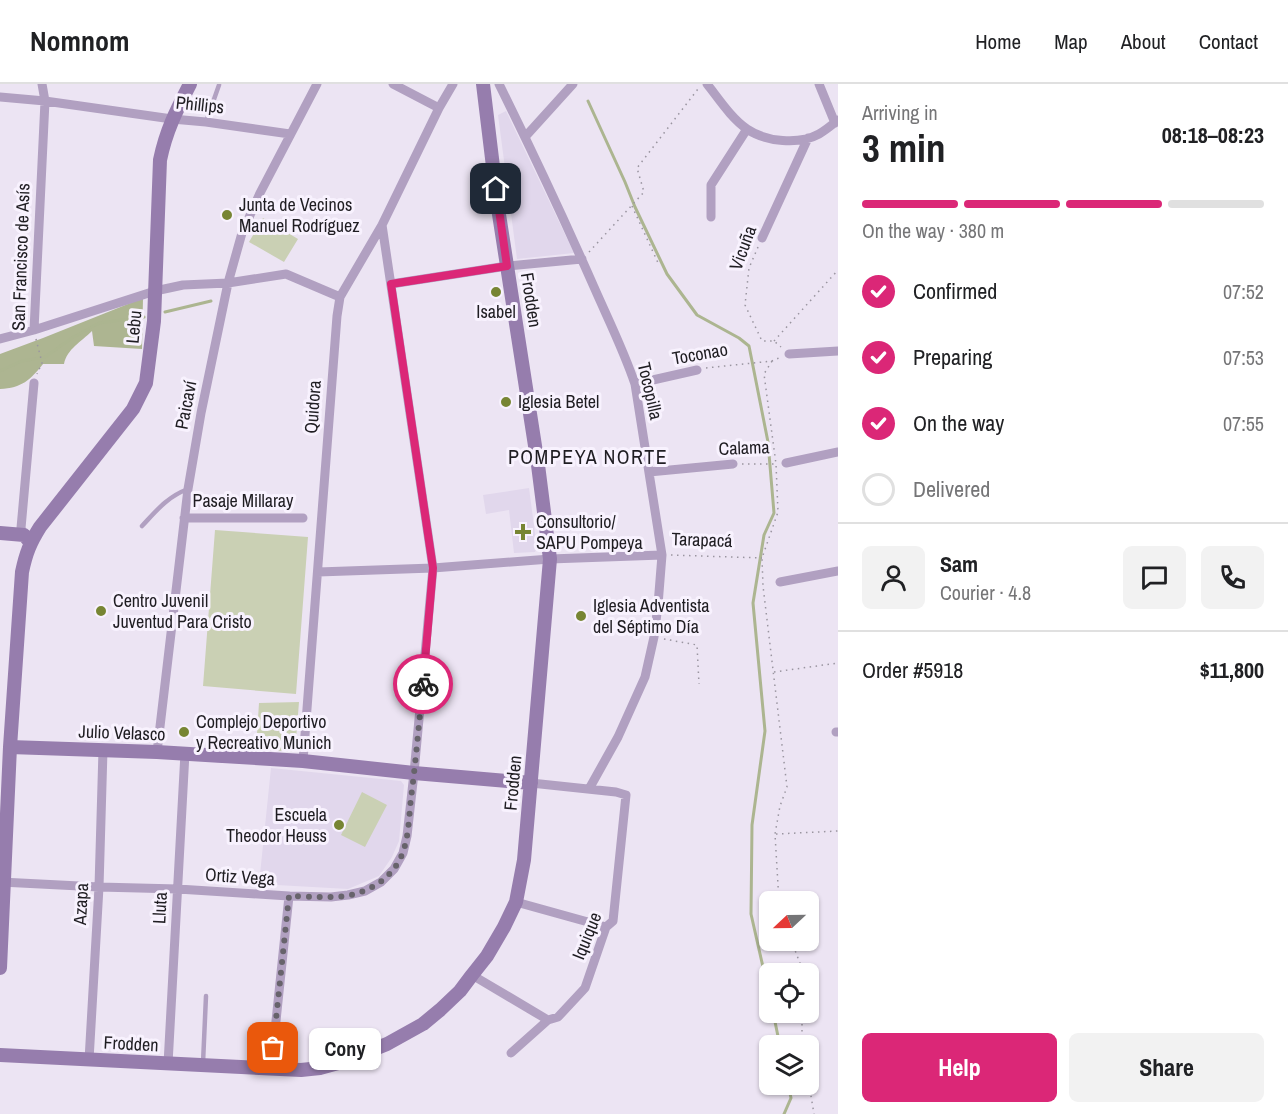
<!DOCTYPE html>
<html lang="en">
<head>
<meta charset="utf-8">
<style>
	:root { --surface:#fff; --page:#f2f2f2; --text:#202124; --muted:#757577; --line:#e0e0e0; --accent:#db2777 }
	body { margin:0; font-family:"Archivo Narrow",sans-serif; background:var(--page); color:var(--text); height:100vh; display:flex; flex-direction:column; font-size:22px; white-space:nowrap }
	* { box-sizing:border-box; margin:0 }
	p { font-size:20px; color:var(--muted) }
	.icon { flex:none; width:33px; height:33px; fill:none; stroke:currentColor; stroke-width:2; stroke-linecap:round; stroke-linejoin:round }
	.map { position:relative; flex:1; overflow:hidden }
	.panel { display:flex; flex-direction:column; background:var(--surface); width:450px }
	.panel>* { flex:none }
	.needle { width:39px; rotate:248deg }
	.fabs { position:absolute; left:759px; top:807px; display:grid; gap:12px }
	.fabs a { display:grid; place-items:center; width:60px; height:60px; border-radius:9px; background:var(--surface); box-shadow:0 2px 4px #0004; font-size:30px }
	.pin { position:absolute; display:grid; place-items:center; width:51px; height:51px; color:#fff; margin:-26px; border-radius:12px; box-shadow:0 3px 9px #0006 }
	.courier { position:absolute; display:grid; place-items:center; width:60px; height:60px; margin:-30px; border:4px solid #db2777; border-radius:50%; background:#fff; color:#222; box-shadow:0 2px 8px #0007 }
	.bubble { position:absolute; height:42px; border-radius:9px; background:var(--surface); box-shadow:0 2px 4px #0004; font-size:20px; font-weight:700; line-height:42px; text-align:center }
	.summary em { font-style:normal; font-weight:700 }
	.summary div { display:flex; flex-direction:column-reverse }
	.summary { display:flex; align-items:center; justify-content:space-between; height:102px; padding:0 24px }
	h1 { font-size:39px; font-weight:700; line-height:45px }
	.bar { display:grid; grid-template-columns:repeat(4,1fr); gap:9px 6px; align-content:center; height:72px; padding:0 24px }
	.bar i { height:8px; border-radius:4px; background:var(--line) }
	.bar .selected { background:var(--accent) }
	.bar p { grid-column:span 4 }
	.line { display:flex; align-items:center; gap:15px; padding:0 24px; border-top:2px solid var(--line) }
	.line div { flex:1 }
	.round { display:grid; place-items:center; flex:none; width:63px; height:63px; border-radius:9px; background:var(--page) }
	ol { padding:0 24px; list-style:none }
	li { display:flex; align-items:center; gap:18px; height:66px }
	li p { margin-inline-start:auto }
	li .icon { padding:6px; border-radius:50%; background:var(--accent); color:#fff; stroke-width:4 }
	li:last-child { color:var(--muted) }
	li i { width:33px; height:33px; border:3px solid var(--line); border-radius:50% }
	.button { display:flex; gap:12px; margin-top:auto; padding:12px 24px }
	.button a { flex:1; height:69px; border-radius:9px; background:var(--accent); color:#fff; font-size:24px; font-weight:700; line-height:69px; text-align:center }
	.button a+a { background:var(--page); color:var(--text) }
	header { display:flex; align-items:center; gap:36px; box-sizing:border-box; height:84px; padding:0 30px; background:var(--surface); border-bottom:2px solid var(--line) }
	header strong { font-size:28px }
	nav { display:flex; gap:33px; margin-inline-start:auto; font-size:21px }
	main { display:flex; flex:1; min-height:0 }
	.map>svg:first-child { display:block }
	.built { fill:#e1d7ec }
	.green { fill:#cad0b4 }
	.forest { fill:#adb591 }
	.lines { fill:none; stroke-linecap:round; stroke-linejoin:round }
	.stream { stroke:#acb590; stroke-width:3 }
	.path { stroke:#9a95a0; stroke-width:1.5; stroke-dasharray:1.5 4.5; stroke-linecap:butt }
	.lane { stroke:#b1a0c1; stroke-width:4.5 }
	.street { stroke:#b1a0c1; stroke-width:9 }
	.secondary { stroke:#967dad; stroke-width:14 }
	.done { stroke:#67636b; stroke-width:6; stroke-dasharray:0 10.8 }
	.route { stroke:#db2777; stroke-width:8 }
	.poi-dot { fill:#778533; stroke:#f8f2fe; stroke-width:2 }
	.labels { text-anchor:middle; stroke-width:6; stroke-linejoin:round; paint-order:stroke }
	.street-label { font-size:18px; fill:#1f1d22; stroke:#f8f2fe }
	.poi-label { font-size:18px; fill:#1f1d22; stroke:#f8f2fe; text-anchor:start }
	.neighbourhood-label { font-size:20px; letter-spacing:1.5px; fill:#1f1d22; stroke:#f8f2fe }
</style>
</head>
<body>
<header>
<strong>Nomnom</strong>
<nav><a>Home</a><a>Map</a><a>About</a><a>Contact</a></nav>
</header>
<main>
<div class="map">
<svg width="838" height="1030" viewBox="0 0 838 1030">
	<rect width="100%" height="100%" fill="#ece4f3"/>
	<path class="built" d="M506,27L574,169L517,175L498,31Z
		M529,404L537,464L535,468L514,469L509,426L486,430L483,411Z
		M271,684L401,697L404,701L399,757L392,773L379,792L348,805L259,800Z"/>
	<path class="green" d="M263,134L298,155L284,178L249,158Z
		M215,446L308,453L296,610L203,602Z
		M299,618L295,668L256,665L259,619Z
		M362,708L387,721L365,763L341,751Z"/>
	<path class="forest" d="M143,214L142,265L94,262L92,247C81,258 67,265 64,280H43C30,296 22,304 0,305V270L43,254Z"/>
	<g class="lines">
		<path class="stream" d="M588,17L625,98L635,123L667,190L697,231L739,254L749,262L768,358L774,429L764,451L753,519L765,647L752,741L751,830L770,914
			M165,228L211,217
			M0,287L22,277L45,273L72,254L99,239L144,233
			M773,928L780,962
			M784,1030L791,1014L788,1000"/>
		<path class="path" d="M632,122L659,181
			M758,163L749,184L745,221L762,257H774L781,263
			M589,168L644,108L637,84L698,5
			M36,255L42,279L37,290
			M774,257L838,186
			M772,277L764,290L776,380L778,428L762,474L763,502L787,703L780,722L775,750L779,818
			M706,284L772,277L781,273
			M742,380H776
			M671,471L762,474
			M664,555L697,561L699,600
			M774,588L838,579
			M776,750L838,747
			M791,856L803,887V890
			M802,928V951L803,962
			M808,994L814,1030"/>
		<path class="lane" d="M206,38L219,1
			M142,442C157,426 167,413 188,405
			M203,979L206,912"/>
		<path class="street" d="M393,0L439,24
			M499,0C532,67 564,135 594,203C608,235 624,267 635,300L662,471L658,521L654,553L645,593L618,653L589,705
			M707,0C719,15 731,34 747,45C766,58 799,61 819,50C826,46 832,41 838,36
			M819,0L835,39
			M0,13L45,17L172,35L206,38L290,50
			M525,53L573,0
			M711,133V101L747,45
			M762,154L808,54
			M391,200L507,182L582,175
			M34,246L45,17L42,0
			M0,255L34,246L155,207L183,201L228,199L286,190L340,213
			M789,270L838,267
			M635,300L697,286
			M786,379L838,368
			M649,388L733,380
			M184,434H303
			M24,451L21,444L34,299
			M318,488L433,484L550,475L662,471
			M780,498L838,487
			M836,648H838
			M157,668L188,405L201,329L228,199L242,149L260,109L317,0
			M303,677L337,232L340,213L382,141L439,24L453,0
			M1,798L99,803L178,805L289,812L331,813L348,811L365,807L381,798L394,785L403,769L407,752L414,689L433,484L382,141
			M516,818L606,843
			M472,891L548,936
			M511,969L548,936L558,933L585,904L606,843L613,837L626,711L616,708L531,699
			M89,976L99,803L103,666
			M168,980L185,669
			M271,985L289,812"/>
		<path class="secondary" d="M0,449L24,451L30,458
			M10,663L157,668L303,677L414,689L531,699
			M0,884L10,663L22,488C26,469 30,459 40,443L133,325L146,299L154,237L160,76C166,47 176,27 190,0
			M0,971L301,986L320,984L342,978L387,960L423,940L440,926L460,907L472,891L487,872L504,843L516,818L524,776L550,475L538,381L498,124L483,0"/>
	</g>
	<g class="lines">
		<path class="done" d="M273,964L289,812C313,812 343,817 366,806C383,799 397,785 403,768C409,751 409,731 411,714C416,676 419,638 423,600"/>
		<path class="route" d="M423,600L433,484L391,200L507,182L496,105"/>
	</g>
	<g class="poi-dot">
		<circle cx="227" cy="131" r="6"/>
		<circle cx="496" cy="208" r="6"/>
		<circle cx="506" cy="318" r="6"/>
		<path d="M520 439h6v6h6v6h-6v6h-6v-6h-6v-6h6z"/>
		<circle cx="101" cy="527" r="6"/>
		<circle cx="581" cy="532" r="6"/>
		<circle cx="184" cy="648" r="6"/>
		<circle cx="339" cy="741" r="6"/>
	</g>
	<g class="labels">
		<g class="street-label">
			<text transform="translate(200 21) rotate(6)" y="6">Phillips</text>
			<text transform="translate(743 164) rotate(-70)" y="6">Vicuña</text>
			<text transform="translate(21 173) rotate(-88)" y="6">San Francisco de Asís</text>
			<text transform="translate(531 216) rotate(81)" y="6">Frodden</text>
			<text transform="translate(134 243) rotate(-85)" y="6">Lebu</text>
			<text transform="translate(700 270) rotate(-10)" y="6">Toconao</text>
			<text transform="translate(650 307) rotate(77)" y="6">Tocopilla</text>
			<text transform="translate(186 321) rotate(-79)" y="6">Paicaví</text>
			<text transform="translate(313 323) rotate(-86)" y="6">Quidora</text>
			<text transform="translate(744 364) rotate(-2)" y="6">Calama</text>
			<text x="243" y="423">Pasaje Millaray</text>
			<text transform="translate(702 456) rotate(2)" y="6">Tarapacá</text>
			<text transform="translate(122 649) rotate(2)" y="6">Julio Velasco</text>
			<text transform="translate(513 699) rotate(-85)" y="6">Frodden</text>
			<text transform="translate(240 793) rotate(4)" y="6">Ortiz Vega</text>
			<text transform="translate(81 820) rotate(-87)" y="6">Azapa</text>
			<text transform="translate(160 824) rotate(-87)" y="6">Lluta</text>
			<text transform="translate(587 852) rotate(-68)" y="6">Iquique</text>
			<text transform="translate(131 960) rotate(3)" y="6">Frodden</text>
		</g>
		<g class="poi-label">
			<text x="239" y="127">Junta de Vecinos<tspan x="239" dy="21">Manuel Rodríguez</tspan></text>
			<text x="496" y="234" text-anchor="middle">Isabel</text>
			<text x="518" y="324">Iglesia Betel</text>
			<text x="536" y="444">Consultorio/<tspan x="536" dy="21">SAPU Pompeya</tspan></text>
			<text x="113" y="523">Centro Juvenil<tspan x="113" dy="21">Juventud Para Cristo</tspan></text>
			<text x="593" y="528">Iglesia Adventista<tspan x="593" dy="21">del Séptimo Día</tspan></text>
			<text x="196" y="644">Complejo Deportivo<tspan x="196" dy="21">y Recreativo Munich</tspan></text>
			<text x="327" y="737" text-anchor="end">Escuela<tspan x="327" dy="21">Theodor Heuss</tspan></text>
		</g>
		<g class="neighbourhood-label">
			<text x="588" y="380">POMPEYA NORTE</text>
		</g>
	</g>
</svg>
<div class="fabs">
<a><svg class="needle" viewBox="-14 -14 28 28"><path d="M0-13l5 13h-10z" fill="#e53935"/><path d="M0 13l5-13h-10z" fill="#757577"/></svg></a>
<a><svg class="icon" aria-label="locate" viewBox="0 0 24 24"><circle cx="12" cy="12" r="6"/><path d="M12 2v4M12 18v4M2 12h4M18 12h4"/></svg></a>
<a><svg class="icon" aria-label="layers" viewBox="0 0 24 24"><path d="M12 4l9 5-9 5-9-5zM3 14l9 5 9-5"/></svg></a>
</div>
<div class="pin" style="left:273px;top:964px;background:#ea580c"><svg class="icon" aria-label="bag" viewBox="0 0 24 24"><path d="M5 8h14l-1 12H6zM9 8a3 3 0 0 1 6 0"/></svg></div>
<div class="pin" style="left:496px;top:105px;background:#1f2937"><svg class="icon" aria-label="home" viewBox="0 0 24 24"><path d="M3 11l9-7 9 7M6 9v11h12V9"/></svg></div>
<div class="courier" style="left:423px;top:600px"><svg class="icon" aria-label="bike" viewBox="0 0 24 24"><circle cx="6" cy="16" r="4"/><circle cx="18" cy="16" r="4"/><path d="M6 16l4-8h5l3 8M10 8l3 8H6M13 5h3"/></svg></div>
<div class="bubble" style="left:309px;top:944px;width:72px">Cony</div>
</div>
<section class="panel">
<div class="summary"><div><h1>3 min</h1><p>Arriving in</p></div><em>08:18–08:23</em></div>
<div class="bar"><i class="selected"></i><i class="selected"></i><i class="selected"></i><i></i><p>On the way · 380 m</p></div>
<ol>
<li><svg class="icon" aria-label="check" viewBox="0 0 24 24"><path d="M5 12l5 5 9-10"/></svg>Confirmed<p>07:52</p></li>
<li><svg class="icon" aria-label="check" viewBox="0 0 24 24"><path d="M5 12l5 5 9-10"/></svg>Preparing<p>07:53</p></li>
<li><svg class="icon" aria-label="check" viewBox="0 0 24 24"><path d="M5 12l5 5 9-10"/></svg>On the way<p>07:55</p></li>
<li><i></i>Delivered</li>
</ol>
<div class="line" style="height:108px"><a class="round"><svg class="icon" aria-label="person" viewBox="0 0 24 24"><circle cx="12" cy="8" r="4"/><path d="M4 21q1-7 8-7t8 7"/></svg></a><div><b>Sam</b><p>Courier · 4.8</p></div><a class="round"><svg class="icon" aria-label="chat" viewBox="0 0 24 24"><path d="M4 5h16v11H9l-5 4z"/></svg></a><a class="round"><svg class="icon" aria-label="phone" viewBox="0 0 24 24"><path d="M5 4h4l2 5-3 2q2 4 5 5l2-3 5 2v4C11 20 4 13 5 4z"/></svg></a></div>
<div class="line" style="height:78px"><div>Order #5918</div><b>$11,800</b></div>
<div class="button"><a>Help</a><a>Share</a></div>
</section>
</main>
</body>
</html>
